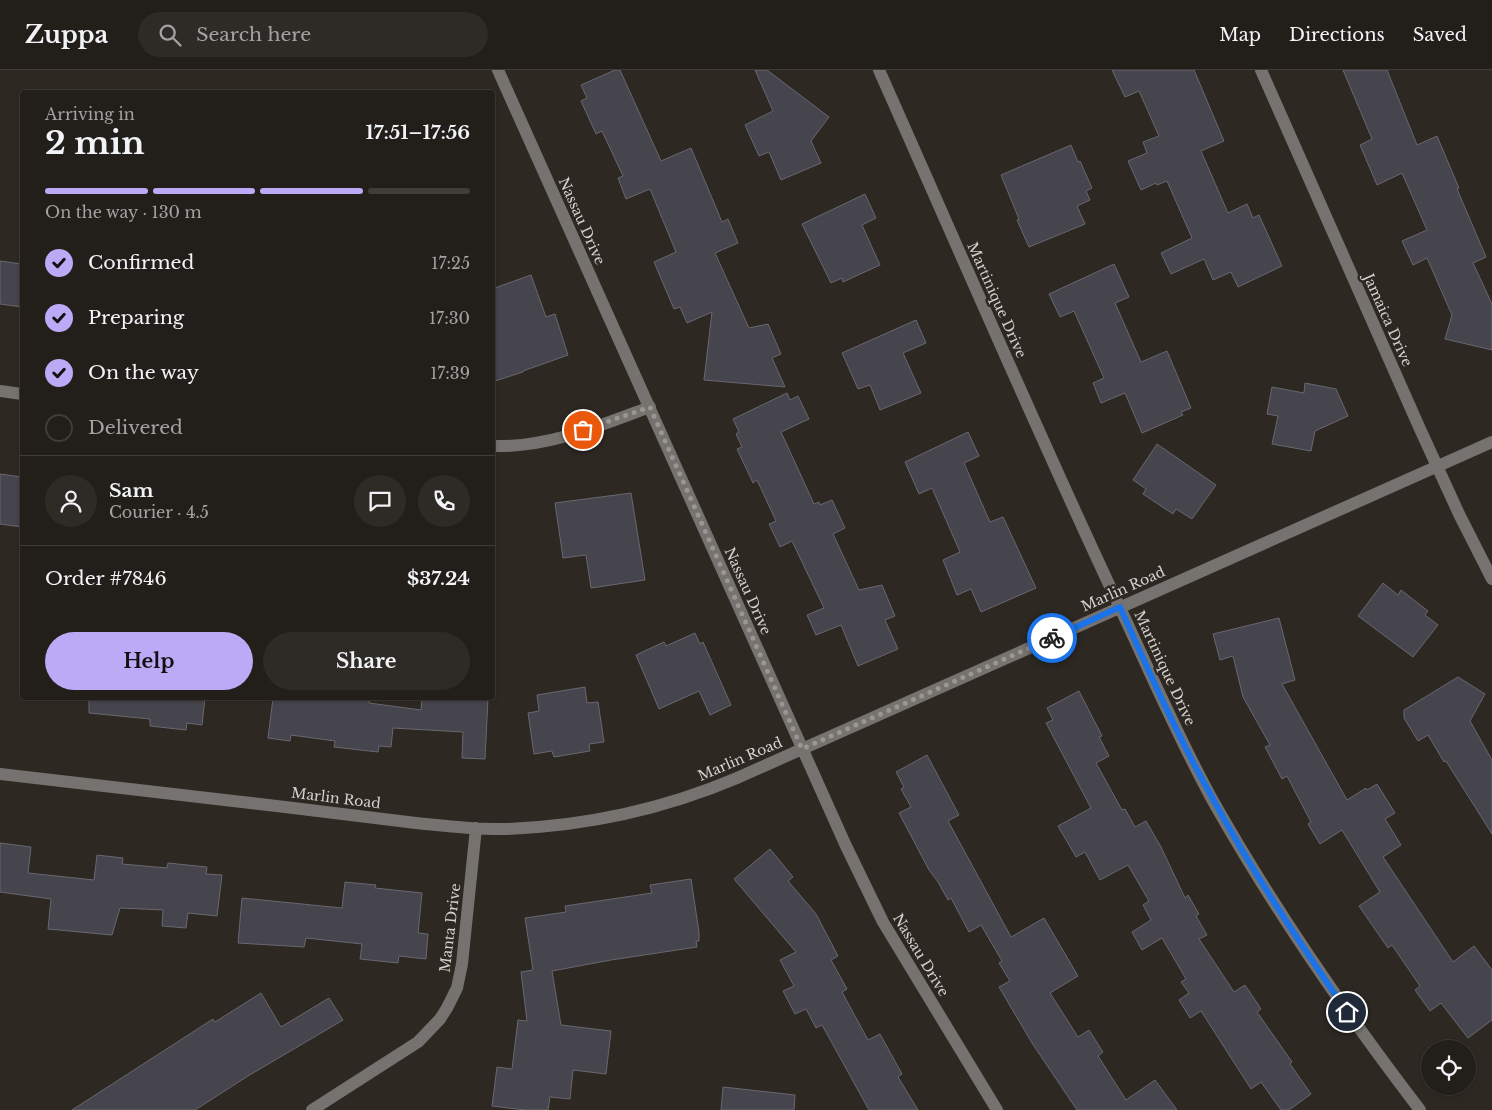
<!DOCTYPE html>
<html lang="en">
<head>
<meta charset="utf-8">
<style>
	:root { --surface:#221e1a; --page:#2e2b27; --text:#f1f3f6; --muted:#a2a2a2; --line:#3f3c39; --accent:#bcaaf6 }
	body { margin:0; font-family:"Libre Baskerville",serif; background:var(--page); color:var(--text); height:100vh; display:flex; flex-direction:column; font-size:19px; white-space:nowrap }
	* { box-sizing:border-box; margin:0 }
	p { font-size:16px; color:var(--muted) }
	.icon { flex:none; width:28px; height:28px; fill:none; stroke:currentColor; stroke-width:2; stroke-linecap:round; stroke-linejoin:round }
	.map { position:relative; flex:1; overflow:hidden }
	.details { position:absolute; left:20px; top:20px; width:475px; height:610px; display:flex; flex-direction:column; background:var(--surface); border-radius:5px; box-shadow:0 1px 4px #0004,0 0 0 1px var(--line) }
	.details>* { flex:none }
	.buttons { position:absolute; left:1421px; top:970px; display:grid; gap:10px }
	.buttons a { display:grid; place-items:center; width:55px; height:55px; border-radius:50%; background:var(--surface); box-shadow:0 1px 4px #0004,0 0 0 1px var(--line); font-size:25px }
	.pin { position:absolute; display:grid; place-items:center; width:42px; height:42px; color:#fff; margin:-21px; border:2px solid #fff; border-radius:50%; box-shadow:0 1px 5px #0007 }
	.courier { position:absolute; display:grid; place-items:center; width:50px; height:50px; margin:-25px; border:4px solid #1a73e8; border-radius:50%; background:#fff; color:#222; box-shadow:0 1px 6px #0007 }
	.headline em { font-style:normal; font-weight:700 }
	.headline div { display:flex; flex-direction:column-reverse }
	.headline { display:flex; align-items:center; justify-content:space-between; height:85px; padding:0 25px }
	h1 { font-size:32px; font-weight:700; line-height:38px }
	.bar { display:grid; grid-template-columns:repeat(4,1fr); gap:8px 5px; align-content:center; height:60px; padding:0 25px }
	.bar i { height:6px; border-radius:4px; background:var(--line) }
	.bar .on { background:var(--accent) }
	.bar p { grid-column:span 4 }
	.line { display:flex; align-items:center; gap:12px; padding:0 25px; border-top:1px solid var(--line) }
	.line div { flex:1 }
	.round { display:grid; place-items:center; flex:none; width:52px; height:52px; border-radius:26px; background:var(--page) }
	ol { padding:0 25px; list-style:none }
	li { display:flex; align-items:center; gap:15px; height:55px }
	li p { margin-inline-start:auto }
	li .icon { padding:5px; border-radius:50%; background:var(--accent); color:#111; stroke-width:4 }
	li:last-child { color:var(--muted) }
	li i { width:28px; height:28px; border:2px solid var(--line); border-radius:50% }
	.primary-button { display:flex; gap:10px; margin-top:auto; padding:10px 25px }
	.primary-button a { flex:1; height:58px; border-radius:30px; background:var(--accent); color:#111; font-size:20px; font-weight:700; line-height:58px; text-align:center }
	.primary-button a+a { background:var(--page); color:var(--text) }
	header { display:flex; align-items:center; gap:30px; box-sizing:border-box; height:70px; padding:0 25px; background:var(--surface); border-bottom:1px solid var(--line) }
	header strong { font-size:24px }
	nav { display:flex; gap:28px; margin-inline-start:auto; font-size:18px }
	.search { width:350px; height:45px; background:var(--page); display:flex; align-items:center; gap:12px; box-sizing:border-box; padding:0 18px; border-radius:28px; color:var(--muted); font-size:19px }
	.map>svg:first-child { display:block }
	.building { fill:#46444c; stroke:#696770 }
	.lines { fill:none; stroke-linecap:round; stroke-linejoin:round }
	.minor { stroke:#75726f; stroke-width:12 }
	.done { stroke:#9a9692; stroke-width:5; stroke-dasharray:0 9 }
	.route { stroke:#1a73e8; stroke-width:6 }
	.labels { text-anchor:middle; stroke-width:5; stroke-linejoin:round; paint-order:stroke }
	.street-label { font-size:14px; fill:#d5d1ce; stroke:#2d2822 }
</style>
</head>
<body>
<header>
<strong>Zuppa</strong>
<div class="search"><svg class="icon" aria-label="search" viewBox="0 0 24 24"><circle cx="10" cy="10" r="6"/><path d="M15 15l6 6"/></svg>Search here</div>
<nav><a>Map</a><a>Directions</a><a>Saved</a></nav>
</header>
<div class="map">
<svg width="1492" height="1040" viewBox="0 0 1492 1040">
	<rect width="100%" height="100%" fill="#2d2822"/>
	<path class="building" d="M615,0H620L661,91L691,78L722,152L728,149L738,173L715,183L749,258L768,254L781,284L772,288L785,317L704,310L712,242L687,253L680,237L674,239L654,192L676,182L650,119L626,129L618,108L623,106L602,61L596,64L581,31L587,28L581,15Z
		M755,0H767L829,47L811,71L821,93L781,110L769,82L759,86L745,55L773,41Z
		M1112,0H1194L1224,71L1201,81L1228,143L1247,134L1253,148L1259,145L1282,196L1238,217L1231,202L1213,210L1204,189L1171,204L1161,183L1192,168L1167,111L1157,115L1156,113L1141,120L1128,91L1147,83L1143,72L1159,66L1139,21L1125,27Z
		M1343,0H1387L1417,75L1437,66L1459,118L1457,119L1486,187L1473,193L1492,234V280L1445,269L1452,245L1427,188L1413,195L1402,171L1427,160L1402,103L1377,115L1360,75L1372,69Z
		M1071,75L1078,92L1080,91L1092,118L1086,121L1090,130L1077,136L1085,154L1029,177L1017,150L1019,149L1001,105Z
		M865,124L876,148L862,155L880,195L843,212L842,208L831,213L802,154Z
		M0,191L22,194V237L0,234Z
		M1114,194L1129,227L1115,233L1141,292L1167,281L1191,338L1181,342L1183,345L1142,363L1125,323L1101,333L1093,313L1104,308L1074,241L1060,247L1049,224Z
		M531,205L546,247L555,244L568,285L523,301V302L492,312V219Z
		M916,250L926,273L903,283L921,323L880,340L870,315L858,319L842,283Z
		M1305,313L1336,319L1348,346L1315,361L1311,381L1272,374L1278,346L1267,344L1272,317L1304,323Z
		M787,323L790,330L798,326L809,349L781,362L814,434L819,432L820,435L832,430L845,458L833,464L859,520L882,515L895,546L885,550L898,579L858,596L841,555L816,565L807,545L824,538L792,471L780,477L769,454L776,451L757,410L753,413L737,379L742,377L736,364L739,362L733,349Z
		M968,362L979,386L964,393L990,452L1003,447L1036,518L981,542L971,519L957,525L943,490L960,482L932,418L919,424L905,392Z
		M1157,374L1216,415L1192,449L1176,439L1173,444L1143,424L1146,419L1133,410Z
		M0,404L22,407V457L0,454Z
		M631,423L645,510L591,518L586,485L563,488L555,433Z
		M1383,513L1398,525L1401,520L1428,541L1425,545L1438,555L1413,587L1358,546Z
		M1279,548L1295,610L1282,614L1347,730L1366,718L1367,720L1377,714L1395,743L1385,749L1401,775L1383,787L1453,892L1474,876L1492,900V950L1468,968L1441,933L1430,941L1415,920L1420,916L1392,875L1388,878L1359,836L1380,822L1342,760L1320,774L1308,754L1311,752L1287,706L1282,709L1265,677L1270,675L1243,627L1233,586L1220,590L1213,564Z
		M695,563L700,574L703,572L731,635L710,645L699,621L659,639L636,585L664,572L666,576Z
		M1458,607L1485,624L1470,651L1492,690V764L1446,691L1444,692L1428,665L1418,671L1404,648V640Z
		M585,617L587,633L598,632L604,672L589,674L590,681L554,687L552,681L534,684L528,643L539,641L537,625Z
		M1079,621L1102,666L1099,667L1109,686L1096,693L1122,740L1125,739L1135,757L1146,751L1161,777L1185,828L1188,825L1199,844L1196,846L1207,865L1199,869L1234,922L1245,915L1261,939L1257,942L1292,992L1290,994L1311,1024L1289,1040H1281L1261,1012L1251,1019L1201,941L1190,948L1179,930L1189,923L1181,912L1186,909L1162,868L1142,880L1132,862L1151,850L1143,835L1149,831L1128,795L1100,810L1085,782L1076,787L1058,756L1091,738L1046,653L1053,650L1047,638Z
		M89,628H205L202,655L187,653L186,660L150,656V649L89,643Z
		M273,628H370L369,633L421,640L422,628H488L485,689L462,688L463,662L393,658L391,677L379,676L378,682L334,677L335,671L291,665L290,671L268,668Z
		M927,685L959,745L948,751L1011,867L1044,848L1078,906L1050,923L1078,967L1089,960L1103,982L1098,986L1126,1030L1155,1010L1177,1040H1077L1032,973L999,917L1010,911L999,893L1002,891L981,855L969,862L951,828L948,830L938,812L929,800L899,743L911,737L901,719L904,717L896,702Z
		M0,773L31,777L28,803L94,810L97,785L123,788L122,794L167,798L168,793L207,797L206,804L222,805L217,846L188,843L186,858L162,856L163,840L120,838L112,865L48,859L51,829L0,822Z
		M770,779L793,807L788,811L816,844L838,886L831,890L847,919L842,922L868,970L880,964L902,1004L898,1007L918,1040H869L822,955L816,958L806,939L795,944L783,921L794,916L780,890L796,882L734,809Z
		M691,809L699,862V871H696L697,877L611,890L552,901L561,955L611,961L606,1004L573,1000L570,1029L550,1027L548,1040H525L492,1036L497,997L512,999L518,950L527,951L521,902L533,900L525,848L566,842L565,836L652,823L650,815Z
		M345,812L376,815L375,818L422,823L418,863L428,864L426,889L399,886L398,893L360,889L362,874L306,868L304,877L238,873L242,828L342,838Z
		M261,923L281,957L329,928L343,950L248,1006L195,1040H72L213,949L215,952Z
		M723,1017L795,1025L794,1040H721Z"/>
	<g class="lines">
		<path class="minor" d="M498,0L846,776L883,852L997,1040
			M879,0C957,175 1032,350 1113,523C1146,592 1176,664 1213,731C1274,839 1345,942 1420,1040
			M1261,0L1420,359L1459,444L1492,509
			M0,321L22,324
			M492,376C547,378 599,356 650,337
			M0,704C95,715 190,726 285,737C329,742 372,748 416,753C446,756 476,760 506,759C585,756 664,739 737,708L1492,372
			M312,1040L418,972L440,949L447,938L457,918L462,894L476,758"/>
	</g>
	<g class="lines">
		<path class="done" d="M583,360L650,337L802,679L1052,568"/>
		<path class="route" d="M1052,568L1120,537C1149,602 1178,667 1213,729C1253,803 1300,873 1347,942"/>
	</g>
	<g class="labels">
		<g class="street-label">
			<text transform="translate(582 151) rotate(66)" y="5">Nassau Drive</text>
			<text transform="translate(997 230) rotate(66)" y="5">Martinique Drive</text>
			<text transform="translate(1388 250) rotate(66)" y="5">Jamaica Drive</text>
			<text transform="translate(1123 519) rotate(-24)" y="5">Marlin Road</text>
			<text transform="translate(748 521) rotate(66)" y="5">Nassau Drive</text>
			<text transform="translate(1165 598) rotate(65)" y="5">Martinique Drive</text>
			<text transform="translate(740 689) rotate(-23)" y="5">Marlin Road</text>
			<text transform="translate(336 728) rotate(7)" y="5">Marlin Road</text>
			<text transform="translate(450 858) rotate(-83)" y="5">Manta Drive</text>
			<text transform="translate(921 885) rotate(59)" y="5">Nassau Drive</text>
		</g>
	</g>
</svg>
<div class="buttons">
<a><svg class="icon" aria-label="locate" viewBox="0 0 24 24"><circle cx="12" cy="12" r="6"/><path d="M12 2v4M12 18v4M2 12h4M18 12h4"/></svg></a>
</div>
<div class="pin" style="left:583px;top:360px;background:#ea580c"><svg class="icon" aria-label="bag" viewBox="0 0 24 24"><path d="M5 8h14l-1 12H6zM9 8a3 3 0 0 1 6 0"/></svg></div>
<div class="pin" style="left:1347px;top:942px;background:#1f2937"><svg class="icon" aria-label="home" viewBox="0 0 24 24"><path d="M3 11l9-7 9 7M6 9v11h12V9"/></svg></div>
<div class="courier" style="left:1052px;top:568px"><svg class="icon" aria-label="bike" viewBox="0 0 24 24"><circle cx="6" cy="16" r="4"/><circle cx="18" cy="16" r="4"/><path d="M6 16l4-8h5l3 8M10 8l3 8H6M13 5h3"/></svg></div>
<section class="details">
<div class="headline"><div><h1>2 min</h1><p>Arriving in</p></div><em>17:51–17:56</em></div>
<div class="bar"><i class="on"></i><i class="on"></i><i class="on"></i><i></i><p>On the way · 130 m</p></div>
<ol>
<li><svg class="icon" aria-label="check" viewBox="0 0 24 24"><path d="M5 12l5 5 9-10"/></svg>Confirmed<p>17:25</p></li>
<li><svg class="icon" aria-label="check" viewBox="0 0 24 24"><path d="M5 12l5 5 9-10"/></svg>Preparing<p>17:30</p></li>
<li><svg class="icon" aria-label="check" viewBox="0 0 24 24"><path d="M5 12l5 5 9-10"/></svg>On the way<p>17:39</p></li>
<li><i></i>Delivered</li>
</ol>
<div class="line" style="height:90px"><a class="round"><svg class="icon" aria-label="person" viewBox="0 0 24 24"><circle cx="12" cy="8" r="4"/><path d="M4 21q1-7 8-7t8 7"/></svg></a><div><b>Sam</b><p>Courier · 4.5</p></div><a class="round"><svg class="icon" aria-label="chat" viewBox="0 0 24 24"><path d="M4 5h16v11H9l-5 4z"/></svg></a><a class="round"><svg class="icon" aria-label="phone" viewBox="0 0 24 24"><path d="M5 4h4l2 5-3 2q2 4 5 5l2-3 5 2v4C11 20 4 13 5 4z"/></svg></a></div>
<div class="line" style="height:65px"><div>Order #7846</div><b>$37.24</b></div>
<div class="primary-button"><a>Help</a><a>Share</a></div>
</section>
</div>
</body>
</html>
